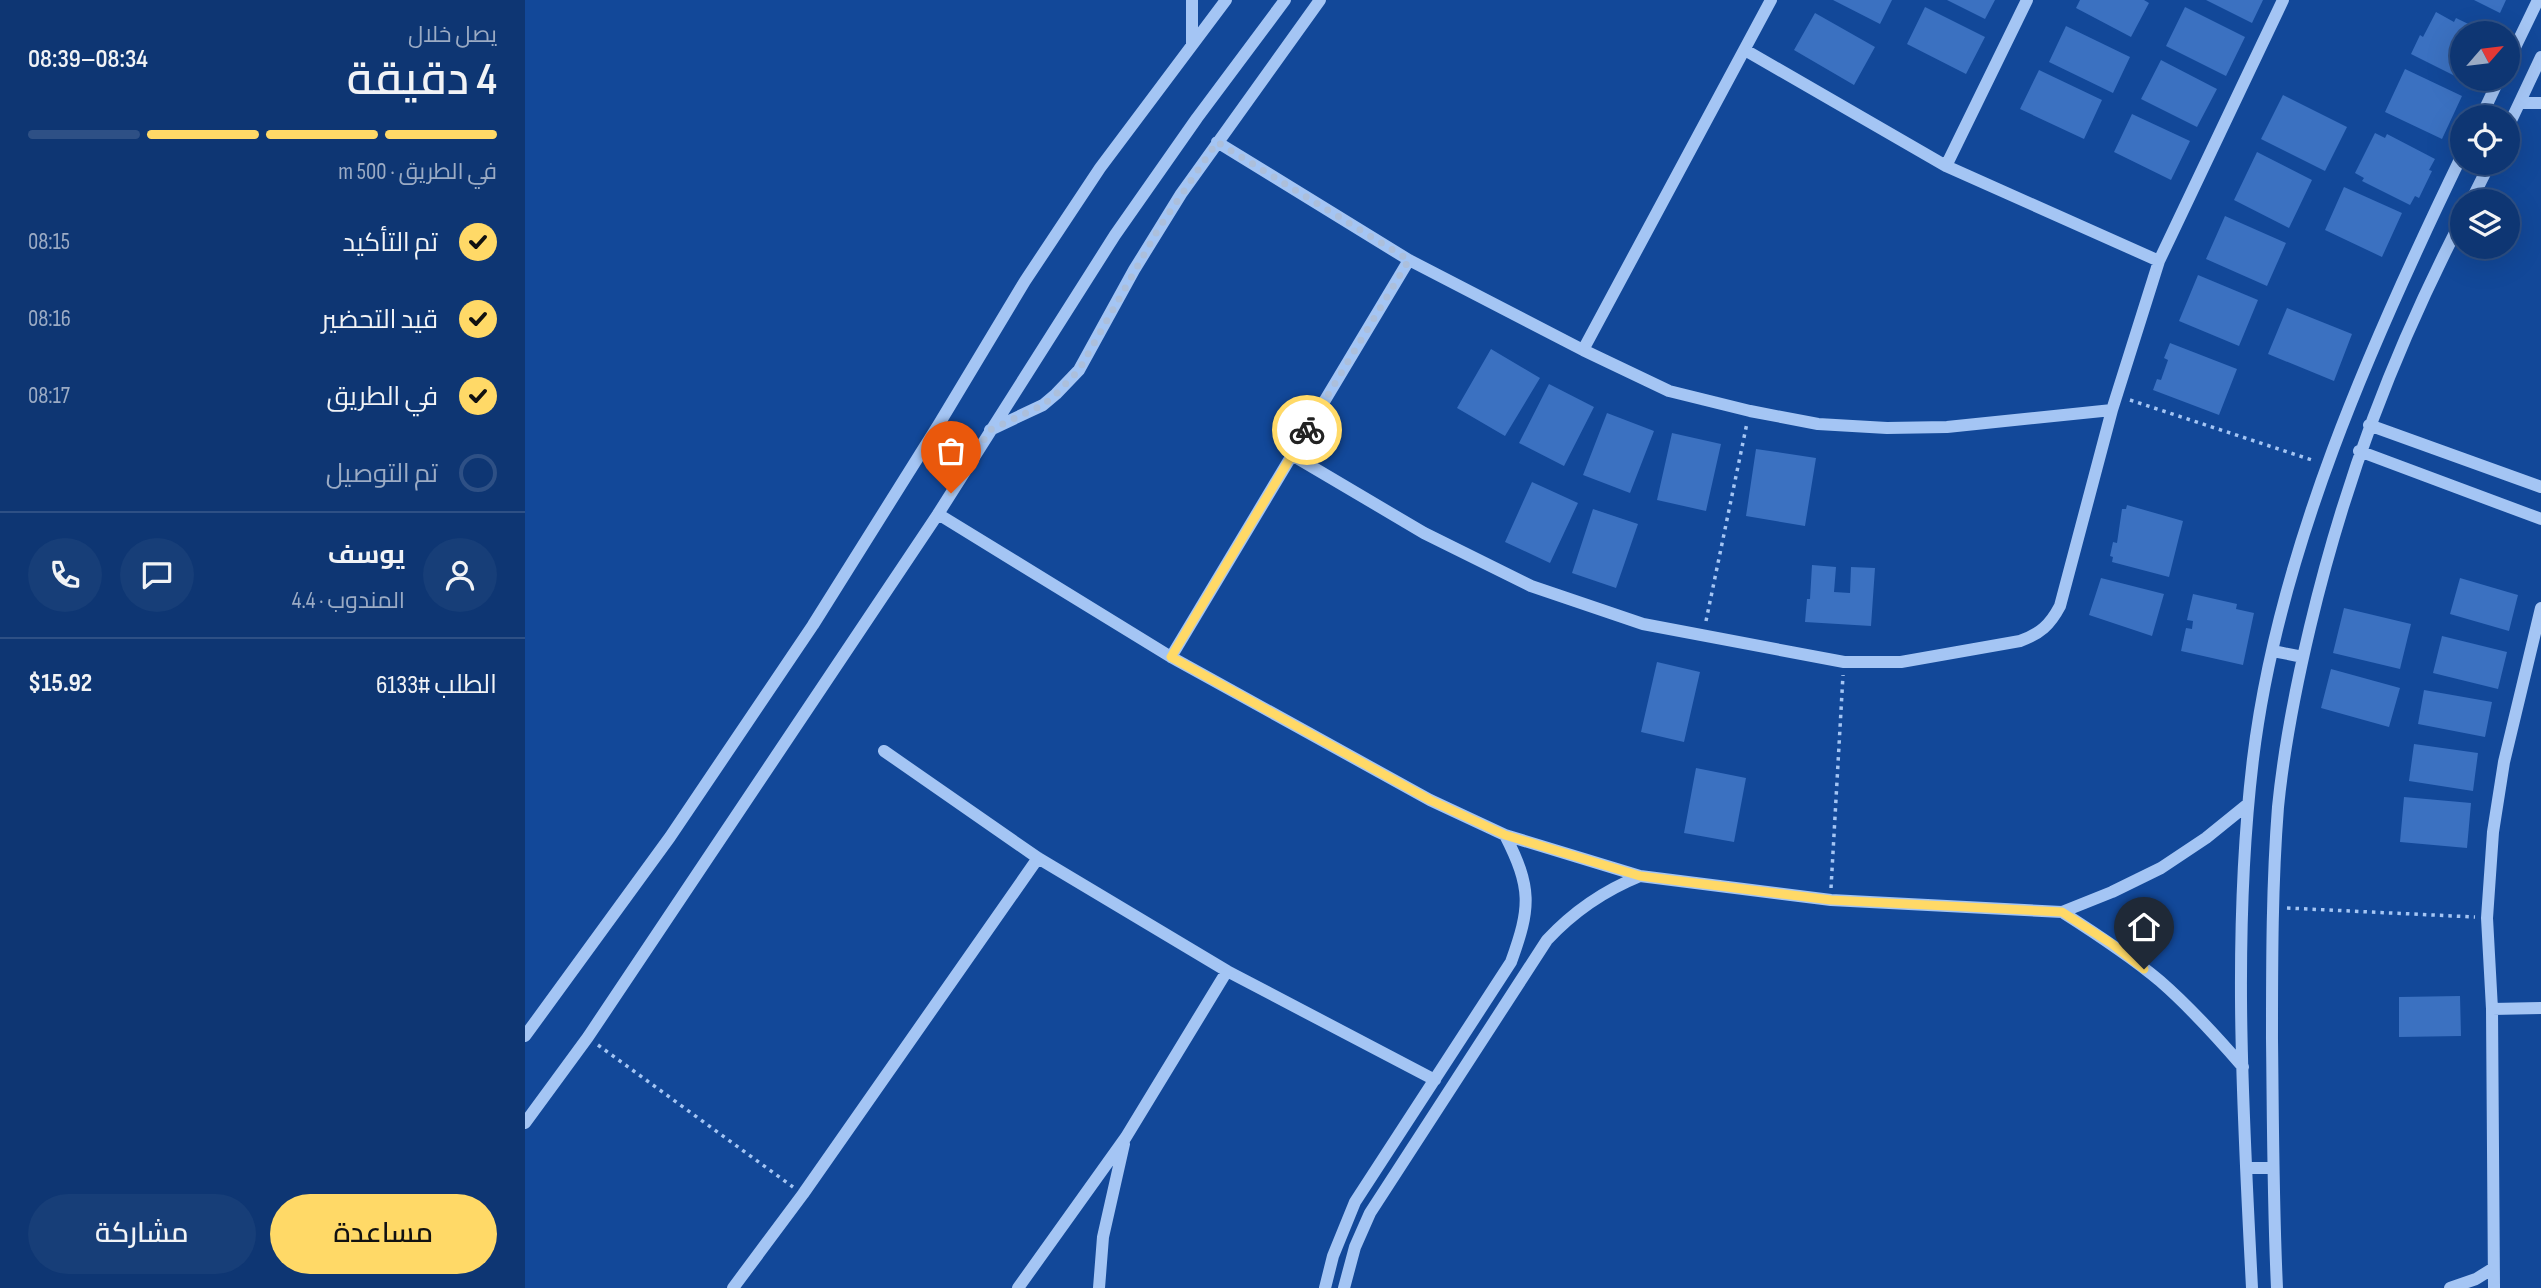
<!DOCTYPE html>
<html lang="ar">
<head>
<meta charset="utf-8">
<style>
	:root { --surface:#0e3673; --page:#173e78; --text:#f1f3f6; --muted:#9babc4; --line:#2e5085; --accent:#ffd967 }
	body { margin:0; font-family:"Sofia Sans Condensed",Cairo,sans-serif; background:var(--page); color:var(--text); direction:rtl; height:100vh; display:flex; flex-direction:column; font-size:26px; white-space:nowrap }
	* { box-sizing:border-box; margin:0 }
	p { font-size:23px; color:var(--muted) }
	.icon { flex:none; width:38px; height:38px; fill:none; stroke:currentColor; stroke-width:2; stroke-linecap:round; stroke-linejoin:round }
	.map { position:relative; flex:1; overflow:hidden; direction:ltr }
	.sheet { display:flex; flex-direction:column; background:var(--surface); width:525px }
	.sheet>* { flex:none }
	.needle { width:46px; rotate:62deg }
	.tools { position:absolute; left:1925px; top:21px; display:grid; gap:14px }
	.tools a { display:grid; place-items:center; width:70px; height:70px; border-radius:50%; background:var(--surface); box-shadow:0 7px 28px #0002,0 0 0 2px var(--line); font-size:35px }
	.pin { position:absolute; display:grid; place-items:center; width:60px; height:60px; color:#fff; margin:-72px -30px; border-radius:50% 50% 50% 0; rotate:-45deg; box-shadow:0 0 7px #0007 }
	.pin .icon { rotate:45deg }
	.courier { position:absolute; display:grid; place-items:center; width:70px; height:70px; margin:-35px; border:5px solid #ffd967; border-radius:50%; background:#fff; color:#222; box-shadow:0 2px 9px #0007 }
	.head em { font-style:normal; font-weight:600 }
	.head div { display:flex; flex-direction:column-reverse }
	.head { display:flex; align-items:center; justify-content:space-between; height:119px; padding:0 28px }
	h1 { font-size:46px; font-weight:600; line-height:52px }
	.bar { display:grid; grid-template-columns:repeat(4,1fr); gap:10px 7px; align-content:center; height:84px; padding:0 28px }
	.bar i { height:9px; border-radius:5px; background:var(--line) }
	.bar .active { background:var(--accent) }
	.bar p { grid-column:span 4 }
	.line { display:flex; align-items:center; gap:18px; padding:0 28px; border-top:2px solid var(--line) }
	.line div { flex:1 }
	.round { display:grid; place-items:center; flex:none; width:74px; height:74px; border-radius:37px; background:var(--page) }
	ol { padding:0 28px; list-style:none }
	li { display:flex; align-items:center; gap:21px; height:77px }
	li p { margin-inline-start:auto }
	li .icon { padding:7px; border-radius:50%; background:var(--accent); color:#111; stroke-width:4 }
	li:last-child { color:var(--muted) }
	li i { width:38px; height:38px; border:4px solid var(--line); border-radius:50% }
	.button { display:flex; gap:14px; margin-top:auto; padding:14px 28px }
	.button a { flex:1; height:80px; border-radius:42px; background:var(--accent); color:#111; font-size:28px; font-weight:600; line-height:80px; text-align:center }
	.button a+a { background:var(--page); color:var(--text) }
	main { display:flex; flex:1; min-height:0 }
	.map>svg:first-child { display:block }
	.building { fill:#3b71c1 }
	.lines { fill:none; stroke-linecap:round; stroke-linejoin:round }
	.path { stroke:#a4c5f4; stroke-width:3.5; stroke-dasharray:3.5 5; stroke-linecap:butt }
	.minor { stroke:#a4c5f4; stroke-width:12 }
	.done { stroke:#acbfdb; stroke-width:7; stroke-dasharray:0 12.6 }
	.route { stroke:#ffd967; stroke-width:9 }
</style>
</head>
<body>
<main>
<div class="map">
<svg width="2016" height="1288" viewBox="0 0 2016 1288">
	<rect width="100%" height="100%" fill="#124899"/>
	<path class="building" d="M1308,0H1367L1355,24Z
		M1422,0H1470L1460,19Z
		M1555,0H1619L1624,3L1606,37L1551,8Z
		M1681,0H1738L1727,23Z
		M1949,0H1981L1975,13Z
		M1400,7L1460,37L1441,74L1382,44Z
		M1660,7L1720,37L1701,76L1641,46Z
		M1911,12L1929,22L1931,18L1962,33H1937V79H1949L1946,84L1886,54L1895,35L1898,37Z
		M1290,13L1350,47L1329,85L1269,50Z
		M1541,26L1605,57L1588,93L1524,62Z
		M1636,60L1692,89L1672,127L1616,99Z
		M1880,69L1937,96L1917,139L1860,112Z
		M1514,70L1577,100L1559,139L1495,109Z
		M1758,95L1822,127L1800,171L1736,139Z
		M1607,114L1665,141L1646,180L1589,152Z
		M1850,133L1860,138L1862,134L1910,159L1904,170L1907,171L1894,198L1890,196L1885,205L1837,181L1839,178L1830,173Z
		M1732,152L1787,180L1764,228L1709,200Z
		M1819,187L1877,213L1857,257L1800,230Z
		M1700,216L1761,243L1742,286L1681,259Z
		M1673,275L1733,300L1714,346L1654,321Z
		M1762,308L1827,334L1809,381L1743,354Z
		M1645,343L1712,369L1694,415L1628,390L1632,379L1636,380L1643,360L1639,358Z
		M966,349L1015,378L980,436L932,408Z
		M1024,384L1069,407L1039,466L994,443Z
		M1082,413L1129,431L1105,493L1058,475Z
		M1147,433L1196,444L1181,511L1132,500Z
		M1231,449L1291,458L1280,526L1221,516Z
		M1007,482L1053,503L1025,563L980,542Z
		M1602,505L1658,521L1644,577L1587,562L1588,557L1585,556L1588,542L1592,543L1597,509H1601Z
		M1068,509L1113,524L1091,588L1047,573Z
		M1287,565L1311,567L1309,592L1325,593L1326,567L1350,568L1346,626L1280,622L1282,599H1285Z
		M1576,578L1639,594L1627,636L1564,615Z
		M1935,578L1993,595L1984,631L1925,614Z
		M1668,594L1712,604L1711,609L1729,613L1718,665L1656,651L1661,628L1667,629L1668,621L1662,620Z
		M1819,608L1886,624L1875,669L1808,653Z
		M1917,636L1982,652L1973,689L1908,673Z
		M1132,662L1175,672L1159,742L1116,732Z
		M1806,669L1875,688L1864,727L1796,708Z
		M1899,690L1967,702L1960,737L1893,724Z
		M1889,744L1953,753L1948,791L1884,781Z
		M1171,768L1221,778L1209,842L1159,833Z
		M1879,797L1946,803L1942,848L1875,842Z
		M1935,996L1936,1036L1874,1037V997Z"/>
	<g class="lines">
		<path class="path" d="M1605,400L1790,461
			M1181,621L1222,423
			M1306,888L1318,675
			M1762,908L1950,917
			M73,1045L268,1187"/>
		<path class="minor" d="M667,0V45
			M1220,50L1421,166L1634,261
			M1983,62L2013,0
			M1995,103H2016
			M1956,117L1974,79
			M1983,127L2016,57
			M692,142L884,260L1058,350L1144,391L1225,411L1293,424L1362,428L1422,427L1587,410
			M1421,166L1502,0
			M1946,201L1965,163
			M1058,350L1246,0
			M1844,425L2016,487
			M465,430L518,405L531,394L554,370L609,270L656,194L795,0
			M1834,451L2016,519
			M767,455L899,533L1006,586L1118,624L1319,662H1376L1495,641C1515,634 1525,625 1535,606L1587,410L1634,261L1758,0
			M413,514L646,657L905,800L980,835L1115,876L1306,900L1537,912L1587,892L1636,868L1681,838L1723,804
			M1748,651L1778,657
			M646,657L884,260
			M359,751L513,858L702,971L910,1080
			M1537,912C1570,933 1604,955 1635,981C1665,1007 1692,1037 1718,1067
			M1967,1009L2016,1008
			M0,1036L145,837L288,625L414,424L500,281L575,168L701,0
			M0,1123L63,1037L413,514L590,235L672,118L760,0
			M1721,1168H1748
			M208,1288L278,1194L513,858
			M493,1288L601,1137L702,971
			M574,1288L578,1237L599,1144
			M800,1288L808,1256L830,1202L986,962C1006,907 1007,888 980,835
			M819,1288L830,1247L845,1213L1022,940C1049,911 1078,891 1115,876
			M1727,1288C1718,1112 1707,934 1728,759C1753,552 1847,341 1937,155
			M1752,1288C1748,1205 1748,1122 1747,1039C1747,961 1747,884 1753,807C1759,747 1771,686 1785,627C1820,480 1868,353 1937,219
			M1925,1288L1951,1279L1967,1269
			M1969,1288L1967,1009L1962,918L1968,832L1979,762L2016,608"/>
	</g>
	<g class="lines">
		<path class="done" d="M426,493L465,430L518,405L531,394L554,370L634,228L692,142L884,260L782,430"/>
		<path class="route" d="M782,430L646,657L905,800L980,835L1115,876L1306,900L1537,912L1587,944L1619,969"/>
	</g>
</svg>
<div class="tools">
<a><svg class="needle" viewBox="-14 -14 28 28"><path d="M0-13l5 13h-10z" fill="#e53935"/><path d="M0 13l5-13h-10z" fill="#9babc4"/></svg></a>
<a><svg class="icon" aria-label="locate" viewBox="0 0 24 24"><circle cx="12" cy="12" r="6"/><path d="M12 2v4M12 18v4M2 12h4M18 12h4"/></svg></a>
<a><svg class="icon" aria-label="layers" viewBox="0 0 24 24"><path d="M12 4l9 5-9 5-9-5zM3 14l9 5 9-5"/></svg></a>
</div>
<div class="pin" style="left:426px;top:493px;background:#ea580c"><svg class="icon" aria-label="bag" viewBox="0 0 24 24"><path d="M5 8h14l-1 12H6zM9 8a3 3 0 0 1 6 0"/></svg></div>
<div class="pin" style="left:1619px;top:969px;background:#1f2937"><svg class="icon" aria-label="home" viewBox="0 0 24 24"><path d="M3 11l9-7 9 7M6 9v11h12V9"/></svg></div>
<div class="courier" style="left:782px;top:430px"><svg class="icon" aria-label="bike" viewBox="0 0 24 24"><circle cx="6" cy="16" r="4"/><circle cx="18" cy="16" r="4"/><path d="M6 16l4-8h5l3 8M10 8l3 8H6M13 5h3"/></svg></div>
</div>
<section class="sheet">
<div class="head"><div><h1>4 دقيقة</h1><p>يصل خلال</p></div><em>08:34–08:39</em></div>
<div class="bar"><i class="active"></i><i class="active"></i><i class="active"></i><i></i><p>في الطريق · 500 m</p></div>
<ol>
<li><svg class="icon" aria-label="check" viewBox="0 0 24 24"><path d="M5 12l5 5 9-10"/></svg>تم التأكيد<p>08:15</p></li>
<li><svg class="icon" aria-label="check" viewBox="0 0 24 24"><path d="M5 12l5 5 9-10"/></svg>قيد التحضير<p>08:16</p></li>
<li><svg class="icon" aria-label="check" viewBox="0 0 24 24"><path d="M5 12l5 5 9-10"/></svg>في الطريق<p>08:17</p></li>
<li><i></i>تم التوصيل</li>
</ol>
<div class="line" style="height:126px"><a class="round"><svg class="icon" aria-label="person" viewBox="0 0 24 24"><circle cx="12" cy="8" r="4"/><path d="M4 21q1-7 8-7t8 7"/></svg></a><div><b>يوسف</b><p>المندوب · 4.4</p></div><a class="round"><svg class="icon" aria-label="chat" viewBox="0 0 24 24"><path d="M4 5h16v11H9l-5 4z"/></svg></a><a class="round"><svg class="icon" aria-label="phone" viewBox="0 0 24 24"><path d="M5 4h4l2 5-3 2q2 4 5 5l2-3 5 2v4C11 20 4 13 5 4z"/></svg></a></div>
<div class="line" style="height:91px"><div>الطلب #6133</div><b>$15.92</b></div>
<div class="button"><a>مساعدة</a><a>مشاركة</a></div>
</section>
</main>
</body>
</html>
